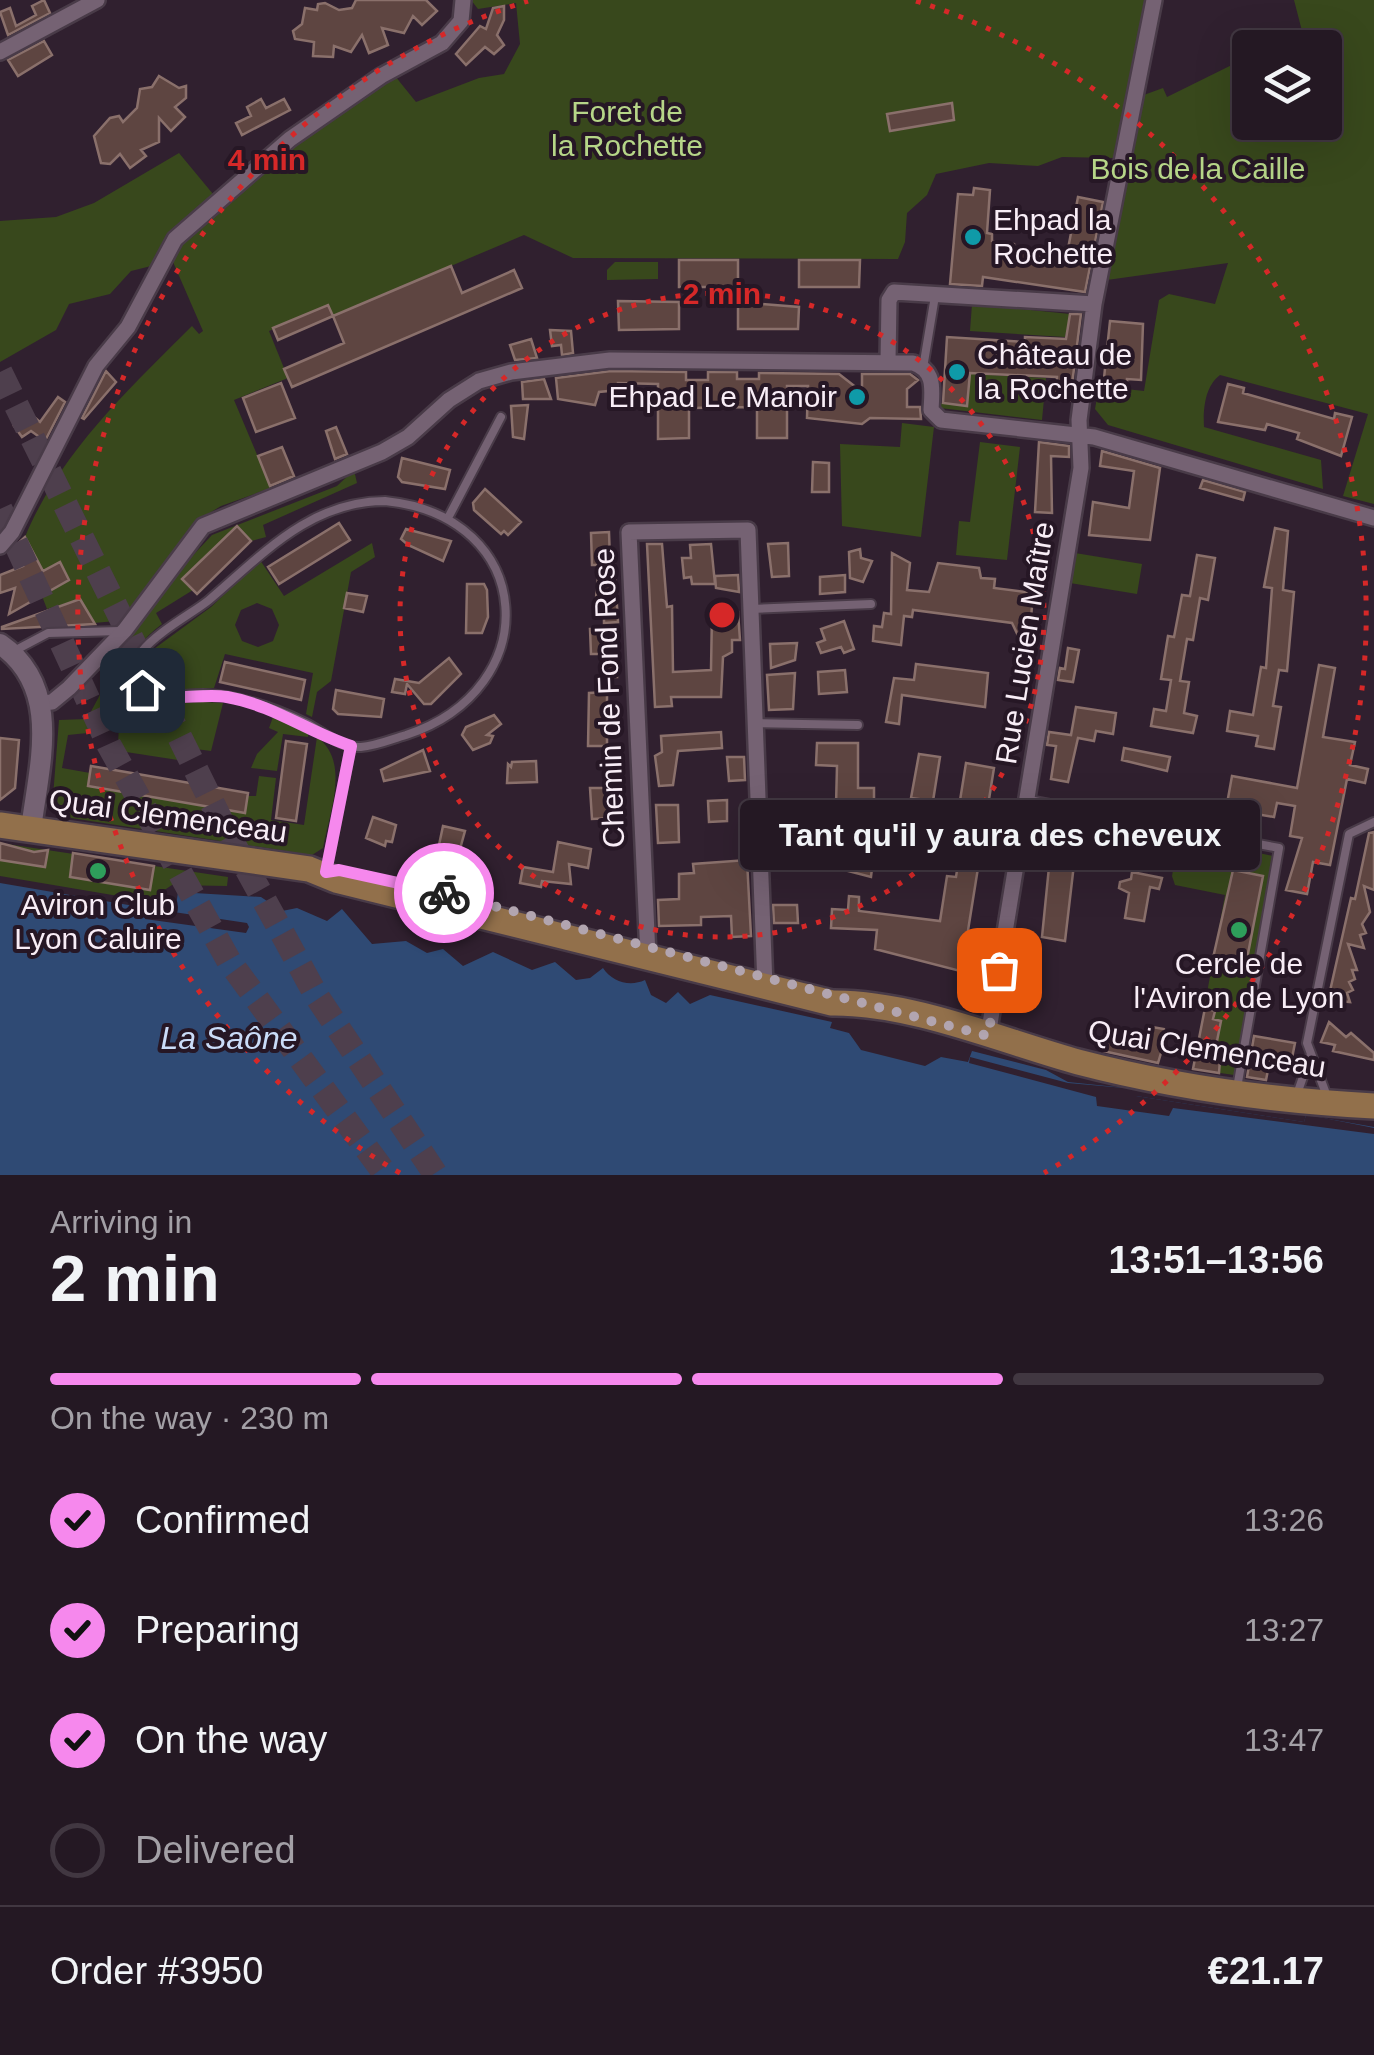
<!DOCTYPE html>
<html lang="en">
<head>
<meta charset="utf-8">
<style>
	:root { --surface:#241823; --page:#2c212b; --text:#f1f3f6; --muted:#a3a0a6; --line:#413741; --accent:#f688ed }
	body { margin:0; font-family:Helvetica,sans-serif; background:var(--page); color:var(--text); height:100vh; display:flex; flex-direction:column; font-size:38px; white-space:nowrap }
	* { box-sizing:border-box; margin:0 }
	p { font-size:32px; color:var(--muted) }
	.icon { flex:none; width:55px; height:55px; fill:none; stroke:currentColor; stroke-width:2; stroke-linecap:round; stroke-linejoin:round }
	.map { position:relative; height:1175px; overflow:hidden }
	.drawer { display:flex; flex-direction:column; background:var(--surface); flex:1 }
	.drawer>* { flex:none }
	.controls { position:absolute; left:1232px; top:30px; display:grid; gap:20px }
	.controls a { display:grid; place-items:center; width:110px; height:110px; border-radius:10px; background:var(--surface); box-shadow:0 10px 40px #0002,0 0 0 2px var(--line); font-size:50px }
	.pin { position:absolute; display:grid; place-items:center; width:85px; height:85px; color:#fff; margin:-42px; border-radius:20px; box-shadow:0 5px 15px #0006 }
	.courier { position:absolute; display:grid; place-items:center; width:100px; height:100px; margin:-50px; border:8px solid #f688ed; border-radius:50%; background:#fff; color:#222; box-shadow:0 2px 12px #0007 }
	.bubble { position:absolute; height:70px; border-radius:10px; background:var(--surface); box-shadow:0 10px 40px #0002,0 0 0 2px var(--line); font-size:32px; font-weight:800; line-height:70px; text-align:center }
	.headline em { font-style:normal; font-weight:800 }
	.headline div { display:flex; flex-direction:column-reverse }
	.headline { display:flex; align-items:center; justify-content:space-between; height:170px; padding:0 50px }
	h1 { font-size:65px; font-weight:800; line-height:75px }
	.bar { display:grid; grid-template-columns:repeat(4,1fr); gap:15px 10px; align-content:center; height:120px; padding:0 50px }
	.bar i { height:12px; border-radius:8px; background:var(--line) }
	.bar .current { background:var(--accent) }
	.bar p { grid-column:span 4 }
	.line { display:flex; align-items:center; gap:25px; padding:0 50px; border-top:2px solid var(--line) }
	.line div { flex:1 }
	ol { padding:0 50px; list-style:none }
	li { display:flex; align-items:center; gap:30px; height:110px }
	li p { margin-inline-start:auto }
	li .icon { padding:10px; border-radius:50%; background:var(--accent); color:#111; stroke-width:4 }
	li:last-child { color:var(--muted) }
	li i { width:55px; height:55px; border:5px solid var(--line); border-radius:50% }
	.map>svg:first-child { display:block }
	.green { fill:#38481c; fill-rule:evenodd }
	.water { fill:#2f4a74 }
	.pier { fill:#30202f }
	.building { fill:#5e4541; stroke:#8a706b; stroke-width:2.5 }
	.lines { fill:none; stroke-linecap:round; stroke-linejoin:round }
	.trunk-tunnel { stroke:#4e3f4d; stroke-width:25; stroke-dasharray:25 12; stroke-linecap:butt }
	.service-casing { stroke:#493b48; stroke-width:12 }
	.minor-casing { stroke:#493b48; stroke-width:20 }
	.tertiary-casing { stroke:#493b48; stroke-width:25 }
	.primary-casing { stroke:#493b48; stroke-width:30 }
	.service { stroke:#756273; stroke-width:8 }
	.minor { stroke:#756273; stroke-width:15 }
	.tertiary { stroke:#756273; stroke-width:20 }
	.primary { stroke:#92704b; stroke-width:25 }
	.done { stroke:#b2a5b0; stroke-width:10; stroke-dasharray:0 18 }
	.route { stroke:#f688ed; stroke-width:12 }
	.ring { fill:none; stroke:#d62828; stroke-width:5; stroke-dasharray:5 10 }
	.culture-dot { fill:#0f9aa8; stroke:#261725; stroke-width:4 }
	.leisure-dot { fill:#2e9e5b; stroke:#261725; stroke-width:4 }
	.labels { text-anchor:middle; stroke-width:8; stroke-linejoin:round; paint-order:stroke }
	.park-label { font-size:30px; fill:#b6d688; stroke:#261725 }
	.poi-label { font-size:30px; fill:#f8edf6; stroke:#261725; text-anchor:start }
	.street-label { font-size:30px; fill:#f8edf6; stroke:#261725 }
	.water-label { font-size:32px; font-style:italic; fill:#cadcf8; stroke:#261725 }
	.centre { fill:#d62828; stroke:#261725; stroke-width:5 }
	.ring-label { font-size:30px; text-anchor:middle; font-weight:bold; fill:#d62828; stroke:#261725; stroke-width:8; stroke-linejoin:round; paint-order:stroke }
</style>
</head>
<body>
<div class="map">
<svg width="1374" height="1175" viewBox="0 0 1374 1175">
	<rect width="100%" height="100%" fill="#30202f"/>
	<path class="green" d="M471,0H1148L1114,158L1062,157L1038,166L989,163L936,174L927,195L907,213L905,242L898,259L573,258L524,235L333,316L328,305L269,331L288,378L234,400L271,488L221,506L198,520L127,620L94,623L80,599L47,609L42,596L69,580L59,562L37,575L39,564L25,537C59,454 129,389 192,326L199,334L203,331L170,255L296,140L395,76L416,102L479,78L504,74L520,44L516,3L478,9Z
		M1294,0H1374V504L1343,496L1368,414L1220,375C1205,386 1203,409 1204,427L1321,460L1323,489L1108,425L1095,409L1099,386L1144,391L1159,300L1169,294L1215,304L1228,263L1107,280L1141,96L1163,88L1167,97L1250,56V122H1325V48L1268,47L1302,31Z
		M179,153L213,194L162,244L151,266L131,271L110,294L69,304L56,330L0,362V221L56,217L94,203Z
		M615,262H658V279L607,280V270Z
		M972,304L1070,314L1065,337L970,331Z
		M970,374L1046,378L1042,420L940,408L941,403L967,406Z
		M902,423L934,427L921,537L842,526L840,444L900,447Z
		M980,442L1020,447L1007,560L956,555L959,521L970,522Z
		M354,470L357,483L263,525L266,537L251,541L237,526L182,579L193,590L156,613L162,624C123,652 120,693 97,732L68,735L62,768L90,773L88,786L244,813L247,796H256L259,776L276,778L271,820L304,825L317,737C351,762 329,813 323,848L312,855L71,818L53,797L59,720L87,719L132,635L181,568L212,535L337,486Z
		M372,543L375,557L351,572L331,681L317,692L312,717L306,714L313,673L225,654L214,688L163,690L145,681L141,670L147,654L211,607L260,560L284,596ZM257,603L272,609L279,625L273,641L258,647L242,641L235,625L241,610Z
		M1075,553L1142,564L1137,594L1070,583Z
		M203,702L223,703L211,751L180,747L178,760L126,752L118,744L119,726L136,705Z
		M273,717L308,732V737L283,734L277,771L251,768L257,754L278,732L269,728Z
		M1179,837L1273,856L1234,1075L1193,1069L1225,895L1175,885L1172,876Z
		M0,843L228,877L227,886L172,885L148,901L0,876Z"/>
	<path class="water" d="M0,883L175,913L178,892L261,897L282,911L297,908L327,921L342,909L372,944L406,941L427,953L443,949L463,966L493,952L532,970L555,962L576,980L590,978L603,968C612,982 630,987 645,980L651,995L666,1003L678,992L690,1004L710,995L832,1022L830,1028L849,1033L861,1050L925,1066L941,1057L968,1062L972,1051L1046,1070L1068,1082L1136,1089V1096L1304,1122L1306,1115L1374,1127V1175H0Z"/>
	<path class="pier" d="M147,908L247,923L249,927L246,933L145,919Z
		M970,1057L1068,1083L1136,1089V1096L1304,1122L1306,1115L1324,1118L1374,1128V1134L1173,1108L1169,1116L1097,1106L1096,1097L969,1063Z"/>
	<path class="building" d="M44,0L50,13L8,35L0,12L10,8L16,26L36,15L32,6Z
		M356,0H426L437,11L422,25L413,16L404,33L382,28L388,45L369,53L362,35L351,52L334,46L333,57L313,56L314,42L295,39L293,31L302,24L305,8L317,10L318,4L325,3L339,10L352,8Z
		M504,6V20L497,35L504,45L494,54L485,47L466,65L456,54L480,26L486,29L493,8Z
		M44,41L52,55L18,76L8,60Z
		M159,76L179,88L186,86V98L175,107L185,117L171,131L159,118V142L141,150L146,156L130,168L120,154L110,164L101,163L94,136L110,118L119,116L123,122L137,108L140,89L152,87Z
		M261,99L266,108L284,99L290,110L242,135L236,123L251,116L247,107Z
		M952,103L954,120L890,131L887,114Z
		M974,188L990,190L987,233L992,234V241L1014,244V249L1067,254L1078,197L1103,202L1085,292L983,277L982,286L950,284L958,194L973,195Z
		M679,260H738V287H679Z
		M799,260H860L859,287H799Z
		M451,266L462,293L514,270L522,288L292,387L284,369L344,343L333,316Z
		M618,301L679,302V329L619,330Z
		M738,302L799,307L798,329H738Z
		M328,305L333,316L278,340L273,328Z
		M1070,314H1081L1070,400L1056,398L1057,377L970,373L967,406L943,403L947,337L1025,342V337L1066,339Z
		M1110,321L1143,324L1141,380L1127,379V385L1104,378Z
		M550,330L571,331L573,353L562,355L561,345L552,346Z
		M531,339L537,358L515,360L510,345Z
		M106,371L116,382L84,419L82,418Z
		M611,371L686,372V380H708V372H737V379H759V373L839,374L862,392V374H910L918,380L907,389V407H920L921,419L870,418L862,424L807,418L808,386H787V438H757V407L689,408V438L658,439V384L618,383V390L599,392L595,405L558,399L556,378Z
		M544,379L551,399H523L522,382Z
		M281,383L295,418L256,432L243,398Z
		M1228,384L1244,388L1243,393L1334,419L1335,413L1352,417L1341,456L1297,439L1299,433L1267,424L1265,430L1218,422Z
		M58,397L65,402L45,441L31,431L22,437L14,426L33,416L40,422Z
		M528,405L524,439L513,437L511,406Z
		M336,427L347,454L335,459L326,431Z
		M1039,442L1069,446V457L1051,456L1052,513L1035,512Z
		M282,447L294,476L270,486L258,456Z
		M1102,451L1160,468L1150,540L1089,535L1093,502L1129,508L1134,471L1100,466Z
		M402,458L450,470L445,489L402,482L398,477Z
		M813,462L829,463V492H812Z
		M1203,480L1245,492L1243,500L1200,488Z
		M485,489L521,522L508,535L504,531L501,534L474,510L473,503Z
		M339,523L350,540L279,584L268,567Z
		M237,526L251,541L197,594L182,579Z
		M1275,528L1288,531L1283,590L1294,592L1287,671L1279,670L1273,706L1281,707L1274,749L1256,746L1258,736L1227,731L1230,711L1253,715L1261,667L1266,668L1272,588L1264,587Z
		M406,529L451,541L443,561L408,545L401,539Z
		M609,532L610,560L614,559L618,622L604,623V609H595L599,565H592L591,533Z
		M25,537L43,571L60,562L69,580L9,614L15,588L0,593V575L23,566L15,546Z
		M788,543L789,576L772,577L768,544Z
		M647,544H662L667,607L672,606L673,672L711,670L712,613L738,612L740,640H732V652L723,657L721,697H671L672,706L655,707Z
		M711,544L715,584H692L691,577L684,578L682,558H691L690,545Z
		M860,549L861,558L872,561L863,582L850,578L849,552Z
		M892,553L910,563L907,590L929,592L938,563L979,568L981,578L995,579L994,588L1033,593L1030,631L1021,642L1012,623L913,610L912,617L904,616L901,645L873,641L874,626L882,627L884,613L891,614Z
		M1197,555L1215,558L1208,600L1200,598L1193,640L1187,639L1180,681L1189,682L1184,713L1197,716L1193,733L1151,726L1154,709L1166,711L1171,680L1161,679L1168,636L1174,637L1182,595L1190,596Z
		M738,575L739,592L716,588L715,576Z
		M845,575V592L820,594V577Z
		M467,584H484L487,590L488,617L482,633H466Z
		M347,593L367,596L363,612L344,608Z
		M80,599L95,624L2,629V627Z
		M844,621L854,649L844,653L841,647L821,653L817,643L825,640L821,629Z
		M590,629H614L617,677H602L601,654H591Z
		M797,643L795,660L771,668L770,644Z
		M1068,648L1079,650L1073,682L1058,680L1060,668L1065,669Z
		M449,658L461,674L431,704H424L407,684L405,694L392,692L395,679L419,683Z
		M225,662L305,680L301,700L220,682Z
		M916,664L988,673L985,707L902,695L899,724L886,722L894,678L914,680Z
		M1319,665L1335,668L1323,737L1355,742L1350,765L1368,769L1365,783L1347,779L1330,865L1313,862L1307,894L1286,890L1302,838L1290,836L1295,806L1277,803L1274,817L1256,814L1252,831L1242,829L1244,819L1225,815L1232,776L1297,788Z
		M845,670L847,692L819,694L818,672Z
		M795,673L793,709L769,710L767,675Z
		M336,690L384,699L381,717L338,714L333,709Z
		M607,692V746H588L589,693Z
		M1076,707L1116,713L1113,734L1096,731L1094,741L1078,738L1068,782L1051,779L1056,746L1047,745L1049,732L1071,735Z
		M494,715L501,724L487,735L493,736L490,743L473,750L462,735L466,727Z
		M721,732L722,748L678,751L673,785L659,786L655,756L662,752L661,736Z
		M0,738L19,740L15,788L0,800Z
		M286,741L307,744L296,821L276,818Z
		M817,743H858V788H874V814H858L857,822L828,821L829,805H836L837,766L816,765Z
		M1124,748L1170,757L1167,771L1122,760Z
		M423,750L430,771L384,781L381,770Z
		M919,754L940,757L933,801L911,798Z
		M727,757H744L745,780L729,781Z
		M536,761L537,782L507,783L508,764L511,767L512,762Z
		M966,763L994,768L966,943L978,945L975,966L964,972L875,949L877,930L831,928L832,909L848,910L849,896L859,897V911L940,921L947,876L956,877L958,864L950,863Z
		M91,766L248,793L245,813L88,786Z
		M590,788H607L612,818L592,819Z
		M727,800V821L709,822L708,801Z
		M656,805H678L679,842L658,843Z
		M373,817L396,825L392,842L386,841L385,846L366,838Z
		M443,826L465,831L460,849L439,845Z
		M1053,827L1078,830L1065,941L1042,937Z
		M1374,832V890L1364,886L1370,912L1362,924L1366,933L1360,935L1364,948L1348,944L1357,970H1352L1355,979L1349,982L1353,990L1347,993L1350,1002L1328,1000L1351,898L1355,899L1369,833Z
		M782,841L862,854L866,842L875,843L871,877L779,853Z
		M558,842L591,849L588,868L569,864L571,884L542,881L541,887L520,883L523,867L553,872Z
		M0,843L34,852L48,850L45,867L0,860Z
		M73,853L154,866L150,890L70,877Z
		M747,860L751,936L732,937L731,916L701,917V925L659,926L658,900L679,899V874L694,873L693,864Z
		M1233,870L1263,876L1246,964L1213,958Z
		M1132,872L1162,878L1159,889L1150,887L1144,921L1125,918L1129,893L1119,888L1120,882L1131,879Z
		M773,905H797L798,923H774Z
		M1016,972L1028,973L1026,982L1037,984L1033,1007L1010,1003Z
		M1205,1008L1215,1011L1213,1019L1221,1021L1216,1046L1221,1047L1219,1073L1193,1069Z
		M1329,1022L1346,1037L1351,1033L1374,1053V1060L1333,1051L1335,1045L1321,1042Z
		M1152,1027L1164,1029L1166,1036L1158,1063L1103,1051L1105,1036L1149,1037Z
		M1254,1036L1295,1043L1292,1058L1271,1055L1266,1080L1247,1077Z"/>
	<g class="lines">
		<path class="trunk-tunnel" d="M0,372L223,825L316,995L436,1175
			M0,509L109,745L229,961L386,1175"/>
		<defs>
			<path id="service" d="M923,368L935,296
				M385,501C537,516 547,689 406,735C392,739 376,746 361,747C340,748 324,732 306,723C275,708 238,695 203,694C185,694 167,698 149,695C98,660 185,620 209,600C262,555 310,501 385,501Z
				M448,518L501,417
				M750,609L871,604
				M14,651L48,633L120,631
				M755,723L858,725
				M1028,805L1034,801L1279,848L1237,1088
				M326,872L351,746
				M1296,1097L1311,1054
				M1328,1099L1307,1043L1349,834L1374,822"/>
			<path id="minor" d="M0,52L97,0
				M888,361L889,300L894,292L1094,304
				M0,546L12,532L96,366L128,327L175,239L290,139L381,76L442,43L461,21L463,0
				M42,703L52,702L69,688L125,630L203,526L382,452L408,437L449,400L479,381L511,372L610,360L913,363C936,371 932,390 931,410L941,420L1094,437L1374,518
				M648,956L629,532L748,530L765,986
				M988,1036L1081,468L1079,420L1094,304L1154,0"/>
			<path id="tertiary" d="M0,644C63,687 39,765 31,829"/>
			<path id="primary" d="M0,825L309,869L336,880L832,1003C911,1002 1002,1041 1078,1062C1174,1087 1275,1101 1374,1106"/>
		</defs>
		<use href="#service" class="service-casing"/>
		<use href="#minor" class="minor-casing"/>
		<use href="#tertiary" class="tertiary-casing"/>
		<use href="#primary" class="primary-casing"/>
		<use href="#service" class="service"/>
		<use href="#minor" class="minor"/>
		<use href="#tertiary" class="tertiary"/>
		<use href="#primary" class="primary"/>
	</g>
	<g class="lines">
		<path class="done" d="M444,893L988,1036L999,970"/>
		<path class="route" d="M142,690C163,705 201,692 227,697C273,705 308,732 351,746L326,872L339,870L444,893"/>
	</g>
	<g class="ring">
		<circle cx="722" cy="615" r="322"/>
		<path d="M400 1173A644 644 0 0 1 528 1M916 1A644 644 0 0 1 1044 1173"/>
	</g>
	<g class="culture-dot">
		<circle cx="973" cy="237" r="10"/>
		<circle cx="957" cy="372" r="10"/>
		<circle cx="857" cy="397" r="10"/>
	</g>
	<g class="leisure-dot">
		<circle cx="98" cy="871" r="10"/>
		<circle cx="1239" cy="930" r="10"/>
	</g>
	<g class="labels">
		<g class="park-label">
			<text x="627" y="122">Foret de<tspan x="627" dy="34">la Rochette</tspan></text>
			<text x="1198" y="179">Bois de la Caille</text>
		</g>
		<g class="poi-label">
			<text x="993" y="230">Ehpad la<tspan x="993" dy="34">Rochette</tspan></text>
			<text x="977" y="365">Château de<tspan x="977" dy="34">la Rochette</tspan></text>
			<text x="837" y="407" text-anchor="end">Ehpad Le Manoir</text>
			<text x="98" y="915" text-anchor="middle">Aviron Club<tspan x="98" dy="34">Lyon Caluire</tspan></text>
			<text x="1239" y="974" text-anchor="middle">Cercle de<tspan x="1239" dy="34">l'Aviron de Lyon</tspan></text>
		</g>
		<g class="street-label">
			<text transform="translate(1025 643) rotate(-81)" y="10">Rue Lucien Maître</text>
			<text transform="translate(609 698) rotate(-92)" y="10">Chemin de Fond Rose</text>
			<text transform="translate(168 816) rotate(8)" y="10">Quai Clemenceau</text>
			<text transform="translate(1207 1049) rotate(9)" y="10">Quai Clemenceau</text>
		</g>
		<g class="water-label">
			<text x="229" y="1049">La Saône</text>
		</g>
	</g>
	<circle cx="722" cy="615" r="15" class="centre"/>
	<g class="ring-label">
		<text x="267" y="170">4 min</text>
		<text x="722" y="304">2 min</text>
	</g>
</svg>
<div class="controls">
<a><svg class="icon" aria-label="layers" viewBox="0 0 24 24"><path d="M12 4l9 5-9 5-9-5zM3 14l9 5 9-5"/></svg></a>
</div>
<div class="pin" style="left:999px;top:970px;background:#ea580c"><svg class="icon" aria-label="bag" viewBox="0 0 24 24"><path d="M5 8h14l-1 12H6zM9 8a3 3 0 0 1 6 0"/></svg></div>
<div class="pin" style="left:142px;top:690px;background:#1f2937"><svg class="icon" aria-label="home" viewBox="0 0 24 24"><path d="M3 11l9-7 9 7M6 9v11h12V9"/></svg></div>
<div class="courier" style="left:444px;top:893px"><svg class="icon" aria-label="bike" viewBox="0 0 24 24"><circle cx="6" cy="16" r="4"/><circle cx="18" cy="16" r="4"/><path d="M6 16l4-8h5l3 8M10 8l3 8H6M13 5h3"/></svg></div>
<div class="bubble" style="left:740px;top:800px;width:520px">Tant qu'il y aura des cheveux</div>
</div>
<section class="drawer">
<div class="headline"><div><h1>2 min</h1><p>Arriving in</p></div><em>13:51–13:56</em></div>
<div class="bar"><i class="current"></i><i class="current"></i><i class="current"></i><i></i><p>On the way · 230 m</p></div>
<ol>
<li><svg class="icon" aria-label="check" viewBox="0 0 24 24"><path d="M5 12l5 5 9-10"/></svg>Confirmed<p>13:26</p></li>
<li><svg class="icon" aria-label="check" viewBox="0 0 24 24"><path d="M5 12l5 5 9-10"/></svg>Preparing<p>13:27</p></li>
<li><svg class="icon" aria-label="check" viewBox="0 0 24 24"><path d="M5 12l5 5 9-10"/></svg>On the way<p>13:47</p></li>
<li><i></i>Delivered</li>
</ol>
<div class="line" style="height:130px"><div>Order #3950</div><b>€21.17</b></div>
</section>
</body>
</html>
